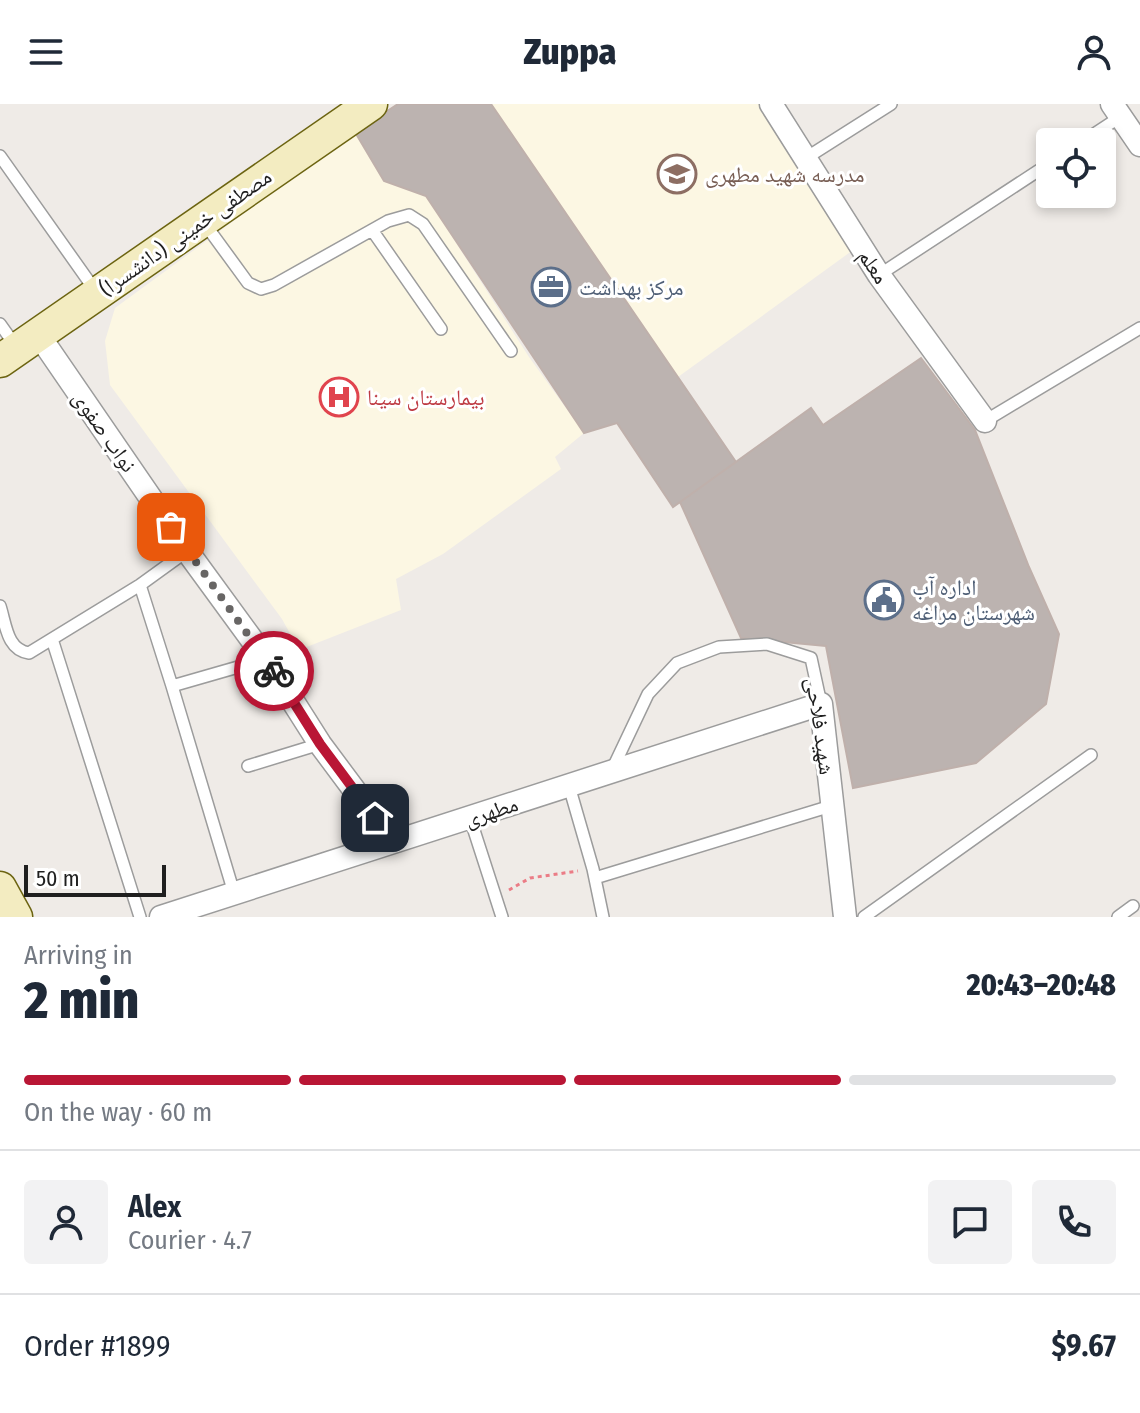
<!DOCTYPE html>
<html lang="en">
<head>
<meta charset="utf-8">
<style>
	:root { --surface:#fff; --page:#f2f2f3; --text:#1f2937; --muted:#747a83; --line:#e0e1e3; --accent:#b91635 }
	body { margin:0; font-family:"Fira Sans Condensed","Noto Naskh Arabic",sans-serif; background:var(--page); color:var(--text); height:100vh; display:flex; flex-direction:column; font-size:30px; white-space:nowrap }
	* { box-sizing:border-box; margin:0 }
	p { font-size:26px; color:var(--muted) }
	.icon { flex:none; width:44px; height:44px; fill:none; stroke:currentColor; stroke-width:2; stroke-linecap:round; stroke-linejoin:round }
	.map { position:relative; height:813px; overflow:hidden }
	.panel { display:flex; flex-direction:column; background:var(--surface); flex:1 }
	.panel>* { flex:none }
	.buttons { position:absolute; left:1036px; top:24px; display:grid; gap:16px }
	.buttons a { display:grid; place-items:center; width:80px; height:80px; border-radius:8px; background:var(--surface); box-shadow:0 4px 12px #0003; font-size:40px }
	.scale { position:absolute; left:24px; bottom:20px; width:142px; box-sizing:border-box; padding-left:8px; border:4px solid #1f1f1f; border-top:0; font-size:22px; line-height:28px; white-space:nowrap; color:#1f1f1f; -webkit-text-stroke:6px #fff; paint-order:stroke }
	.pin { position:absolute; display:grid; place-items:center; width:68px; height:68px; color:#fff; margin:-34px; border-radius:16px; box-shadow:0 4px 12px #0006 }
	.courier { position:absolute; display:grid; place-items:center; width:80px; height:80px; margin:-40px; border:6px solid #b91635; border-radius:50%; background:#fff; color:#222; box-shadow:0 2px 10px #0007 }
	.summary em { font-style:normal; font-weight:800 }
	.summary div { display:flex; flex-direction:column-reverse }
	.summary { display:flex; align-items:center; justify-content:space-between; height:136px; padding:0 24px }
	h1 { font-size:52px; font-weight:800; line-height:60px }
	.bar { display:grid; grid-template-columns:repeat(4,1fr); gap:12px 8px; align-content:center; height:96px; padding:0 24px }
	.bar i { height:10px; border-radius:6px; background:var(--line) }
	.bar .current { background:var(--accent) }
	.bar p { grid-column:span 4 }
	.line { display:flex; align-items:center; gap:20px; padding:0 24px; border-top:2px solid var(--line) }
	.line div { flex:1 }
	.round { display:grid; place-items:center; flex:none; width:84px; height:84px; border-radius:8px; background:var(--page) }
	header { display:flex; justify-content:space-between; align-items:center; height:104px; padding:0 24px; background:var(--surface); font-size:36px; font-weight:800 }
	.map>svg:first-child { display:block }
	.education { fill:#fcf7e3 }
	.building { fill:#bcb3b0; stroke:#bfb0ab; stroke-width:2 }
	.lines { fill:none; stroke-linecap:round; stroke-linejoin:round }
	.lane-casing { stroke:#9c9c9c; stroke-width:14 }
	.street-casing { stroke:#9c9c9c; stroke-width:25 }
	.secondary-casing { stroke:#6c6411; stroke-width:35 }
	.path { stroke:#eb7c86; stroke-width:3; stroke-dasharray:4 4; stroke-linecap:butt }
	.lane { stroke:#fff; stroke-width:11 }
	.street { stroke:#fff; stroke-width:22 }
	.secondary { stroke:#f3ecc1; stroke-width:32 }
	.done { stroke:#686665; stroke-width:8; stroke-dasharray:0 14.4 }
	.route { stroke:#b91635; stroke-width:10 }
	.labels { text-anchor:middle; stroke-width:6; stroke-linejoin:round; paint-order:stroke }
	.education-label { font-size:22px; fill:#785e54; stroke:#fff; text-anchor:start }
	.street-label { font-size:22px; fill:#1f1f1f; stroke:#fff }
	.service-label { font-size:22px; fill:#4e5e75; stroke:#fff; text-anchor:start }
	.health-label { font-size:22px; fill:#be3a42; stroke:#fff; text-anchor:start }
</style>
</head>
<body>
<header><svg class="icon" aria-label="menu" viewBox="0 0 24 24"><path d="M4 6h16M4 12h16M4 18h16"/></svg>Zuppa<svg class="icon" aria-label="person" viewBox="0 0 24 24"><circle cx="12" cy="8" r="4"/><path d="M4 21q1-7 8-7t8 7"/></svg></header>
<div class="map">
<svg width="1140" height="813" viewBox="0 0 1140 813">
	<rect width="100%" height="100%" fill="#efebe7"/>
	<path class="education" d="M491,0H771L860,141L678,273Z
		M355,28L384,77L426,92L529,253L584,329L555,353L561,365L443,450L396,475L401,506L299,546L282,515L110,281L105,237L115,204Z"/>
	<path class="building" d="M398,0H491L736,358L673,403L617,319L584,329L426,92L384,77L355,28Z
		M921,254L975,326L1029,463L1059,530L1046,600L976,659L853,684L826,542L741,534L680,398L811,304L823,321Z"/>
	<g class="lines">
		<defs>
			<path id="lane" d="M1082,38L1120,13
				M0,52L97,189
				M806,54L891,0
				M205,120L248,179L261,185L274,181L388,117L409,111L423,120L511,247
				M372,126L441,225
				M879,171L1050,59
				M0,220L17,244
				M985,317L1140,224
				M140,481L172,582L234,789
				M0,502C6,521 7,546 29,549L140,481L187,447
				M52,535L140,813
				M172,582L266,555
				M248,662L320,640
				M611,668L648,590L677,559L719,543L767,540L811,554L821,600
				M569,682L593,765L603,813
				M470,714L502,813
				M595,774L831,702
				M864,813L1091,651
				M1118,813L1133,802"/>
			<path id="street" d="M771,0L879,171L985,317
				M1112,0L1140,41
				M38,230L187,447L266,555L320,640L393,738
				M161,813L821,600L845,813"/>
			<path id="secondary" d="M0,257L371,0
				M0,784L16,813"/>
		</defs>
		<use href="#lane" class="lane-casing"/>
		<use href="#street" class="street-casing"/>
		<use href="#secondary" class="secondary-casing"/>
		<path class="path" d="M509,786L530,774L578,767"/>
		<use href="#lane" class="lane"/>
		<use href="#street" class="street"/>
		<use href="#secondary" class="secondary"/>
	</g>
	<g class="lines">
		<path class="done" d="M171,423L274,567"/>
		<path class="route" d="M274,567L320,640L375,714"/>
	</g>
	<defs>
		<symbol id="school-ring" viewBox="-11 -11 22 22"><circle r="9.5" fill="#fff" stroke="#8d6e63" stroke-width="1.5"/><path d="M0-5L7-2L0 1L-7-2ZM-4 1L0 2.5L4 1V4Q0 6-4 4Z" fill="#8d6e63"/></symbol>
		<symbol id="office-ring" viewBox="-11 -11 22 22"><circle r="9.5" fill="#fff" stroke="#5c6f8a" stroke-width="1.5"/><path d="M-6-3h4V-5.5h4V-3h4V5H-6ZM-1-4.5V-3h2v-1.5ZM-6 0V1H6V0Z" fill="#5c6f8a"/></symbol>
		<symbol id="hospital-ring" viewBox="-11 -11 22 22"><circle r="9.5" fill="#fff" stroke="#e0444e" stroke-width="1.5"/><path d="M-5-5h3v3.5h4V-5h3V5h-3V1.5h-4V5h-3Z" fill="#e0444e"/></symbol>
		<symbol id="civic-ring" viewBox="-11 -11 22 22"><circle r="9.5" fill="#fff" stroke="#5c6f8a" stroke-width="1.5"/><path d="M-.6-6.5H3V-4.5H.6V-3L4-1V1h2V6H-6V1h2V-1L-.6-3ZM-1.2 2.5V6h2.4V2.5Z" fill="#5c6f8a"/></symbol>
	</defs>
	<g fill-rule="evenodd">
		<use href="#school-ring" x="655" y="48" width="44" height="44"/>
		<use href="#office-ring" x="529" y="161" width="44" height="44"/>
		<use href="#hospital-ring" x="317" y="271" width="44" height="44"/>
		<use href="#civic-ring" x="862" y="474" width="44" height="44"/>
	</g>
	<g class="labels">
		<g class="education-label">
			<text x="705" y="78">مدرسه شهید مطهری</text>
		</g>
		<g class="street-label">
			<text transform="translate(185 128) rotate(-35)" y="8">مصطفی خمینی (دانشسرا)</text>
			<text transform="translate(874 162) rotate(56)" y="8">معلم</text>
			<text transform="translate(105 327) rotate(55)" y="8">نواب صفوی</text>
			<text transform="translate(821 622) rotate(82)" y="8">شهید فلاحی</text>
			<text transform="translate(491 707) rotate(-18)" y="8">مطهری</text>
		</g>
		<g class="service-label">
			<text x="579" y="191">مرکز بهداشت</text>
			<text x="912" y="491">اداره آب<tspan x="912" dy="25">شهرستان مراغه</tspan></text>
		</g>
		<g class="health-label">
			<text x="367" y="301">بیمارستان سینا</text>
		</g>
	</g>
</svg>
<div class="buttons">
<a><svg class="icon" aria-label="locate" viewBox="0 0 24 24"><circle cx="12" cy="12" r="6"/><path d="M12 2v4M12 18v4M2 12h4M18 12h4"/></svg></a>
</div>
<div class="scale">50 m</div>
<div class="pin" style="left:171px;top:423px;background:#ea580c"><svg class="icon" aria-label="bag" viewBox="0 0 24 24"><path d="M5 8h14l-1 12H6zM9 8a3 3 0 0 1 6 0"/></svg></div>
<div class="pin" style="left:375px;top:714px;background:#1f2937"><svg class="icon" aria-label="home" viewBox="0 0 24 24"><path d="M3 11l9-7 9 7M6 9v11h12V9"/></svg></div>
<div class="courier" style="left:274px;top:567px"><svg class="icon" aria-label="bike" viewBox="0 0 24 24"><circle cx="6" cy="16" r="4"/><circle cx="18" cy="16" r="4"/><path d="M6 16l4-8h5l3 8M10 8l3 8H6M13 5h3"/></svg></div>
</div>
<section class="panel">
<div class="summary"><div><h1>2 min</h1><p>Arriving in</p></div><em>20:43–20:48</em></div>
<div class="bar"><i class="current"></i><i class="current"></i><i class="current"></i><i></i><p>On the way · 60 m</p></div>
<div class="line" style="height:144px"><a class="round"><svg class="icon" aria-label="person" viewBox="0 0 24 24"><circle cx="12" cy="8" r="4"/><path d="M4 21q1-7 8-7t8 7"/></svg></a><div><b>Alex</b><p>Courier · 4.7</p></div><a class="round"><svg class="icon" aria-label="chat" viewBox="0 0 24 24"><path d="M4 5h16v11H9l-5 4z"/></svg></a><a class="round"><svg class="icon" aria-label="phone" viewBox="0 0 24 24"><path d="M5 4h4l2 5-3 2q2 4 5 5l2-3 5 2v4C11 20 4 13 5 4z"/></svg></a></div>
<div class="line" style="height:104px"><div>Order #1899</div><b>$9.67</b></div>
</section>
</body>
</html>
